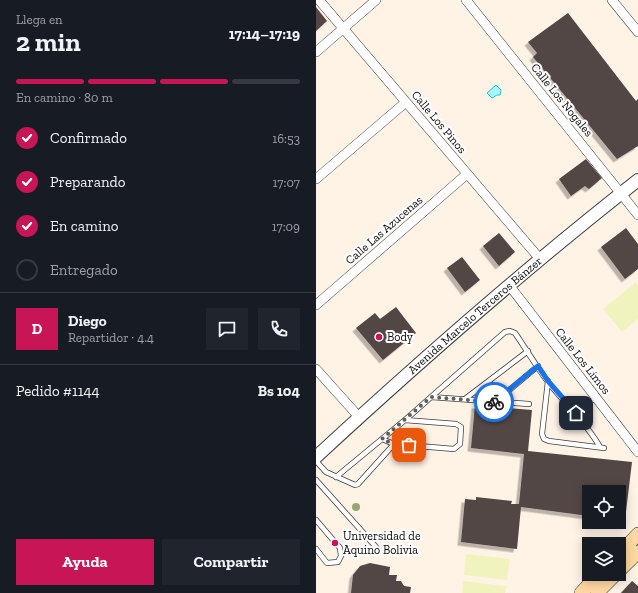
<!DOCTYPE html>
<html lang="es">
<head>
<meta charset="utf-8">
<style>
	:root { --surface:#171b24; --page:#20242c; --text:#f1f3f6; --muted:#9ea1a6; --line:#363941; --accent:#c71555 }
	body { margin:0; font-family:"Zilla Slab",serif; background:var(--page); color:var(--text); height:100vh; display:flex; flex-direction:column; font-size:15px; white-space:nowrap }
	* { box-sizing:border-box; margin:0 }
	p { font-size:13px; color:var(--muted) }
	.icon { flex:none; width:22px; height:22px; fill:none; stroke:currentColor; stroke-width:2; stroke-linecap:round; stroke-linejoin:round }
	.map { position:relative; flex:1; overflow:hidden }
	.details { display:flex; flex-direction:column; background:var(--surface); width:316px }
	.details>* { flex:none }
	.tools { position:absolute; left:266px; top:485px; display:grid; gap:8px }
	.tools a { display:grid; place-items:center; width:44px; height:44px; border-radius:0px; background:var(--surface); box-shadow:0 2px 10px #0003; font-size:20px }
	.pin { position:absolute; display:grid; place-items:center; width:34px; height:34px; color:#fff; margin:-17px; border-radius:8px; box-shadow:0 2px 6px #0006 }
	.courier { position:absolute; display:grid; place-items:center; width:40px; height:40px; margin:-20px; border:3px solid #1a73e8; border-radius:50%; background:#fff; color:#222; box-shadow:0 1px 5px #0007 }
	.head em { font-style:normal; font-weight:700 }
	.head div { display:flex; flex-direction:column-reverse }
	.head { display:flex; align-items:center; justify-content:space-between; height:68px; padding:0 16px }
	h1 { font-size:26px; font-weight:700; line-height:30px }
	.bar { display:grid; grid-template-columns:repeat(4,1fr); gap:6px 4px; align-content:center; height:48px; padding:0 16px }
	.bar i { height:5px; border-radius:3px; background:var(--line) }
	.bar .on { background:var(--accent) }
	.bar p { grid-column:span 4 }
	.line { display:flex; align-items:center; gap:10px; padding:0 16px; border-top:1px solid var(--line) }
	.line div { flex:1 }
	.round { display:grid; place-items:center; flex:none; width:42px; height:42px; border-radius:0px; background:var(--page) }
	ol { padding:0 16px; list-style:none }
	li { display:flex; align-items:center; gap:12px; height:44px }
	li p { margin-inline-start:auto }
	li .icon { padding:4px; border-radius:50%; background:var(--accent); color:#fff; stroke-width:4 }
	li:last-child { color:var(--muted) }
	li i { width:22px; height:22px; border:2px solid var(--line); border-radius:50% }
	.button { display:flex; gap:8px; margin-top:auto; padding:8px 16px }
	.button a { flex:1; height:46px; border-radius:0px; background:var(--accent); color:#fff; font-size:16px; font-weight:700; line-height:46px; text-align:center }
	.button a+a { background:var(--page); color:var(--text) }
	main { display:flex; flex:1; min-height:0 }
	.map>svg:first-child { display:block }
	.pitch { fill:#f1f3bf }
	.water { fill:#a5f7fd; stroke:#24cbdb }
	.building { fill:#534645; filter:url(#shadow) }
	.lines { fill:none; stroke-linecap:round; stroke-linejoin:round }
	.service-casing { stroke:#3d3d3d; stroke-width:6 }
	.minor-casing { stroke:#3d3d3d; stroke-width:10 }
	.tertiary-casing { stroke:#3d3d3d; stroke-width:14 }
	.secondary-casing { stroke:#2c2c2c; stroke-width:14 }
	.service { stroke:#fff; stroke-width:4.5 }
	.minor { stroke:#fff; stroke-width:9 }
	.tertiary { stroke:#fff; stroke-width:12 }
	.secondary { stroke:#ffd7a1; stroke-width:13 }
	.tree { fill:#95a573 }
	.done { stroke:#605c57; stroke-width:4; stroke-dasharray:0 7.2 }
	.route { stroke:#1a73e8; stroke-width:5 }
	.poi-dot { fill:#c71555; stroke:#fff; stroke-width:1.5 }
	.labels { text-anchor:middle; stroke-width:4; stroke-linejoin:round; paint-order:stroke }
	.street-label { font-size:12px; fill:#0a0a0a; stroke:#fff }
	.poi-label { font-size:12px; fill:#0a0a0a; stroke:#fff; text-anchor:start }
</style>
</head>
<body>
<main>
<section class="details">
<div class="head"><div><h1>2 min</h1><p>Llega en</p></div><em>17:14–17:19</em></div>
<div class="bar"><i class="on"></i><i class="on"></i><i class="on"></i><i></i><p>En camino · 80 m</p></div>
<ol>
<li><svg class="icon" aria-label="check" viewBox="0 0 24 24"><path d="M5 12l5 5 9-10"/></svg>Confirmado<p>16:53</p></li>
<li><svg class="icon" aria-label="check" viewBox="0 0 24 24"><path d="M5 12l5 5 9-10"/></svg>Preparando<p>17:07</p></li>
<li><svg class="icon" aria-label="check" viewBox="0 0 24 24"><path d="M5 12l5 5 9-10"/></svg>En camino<p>17:09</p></li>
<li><i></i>Entregado</li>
</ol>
<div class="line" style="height:72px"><b class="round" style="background:var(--accent);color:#fff">D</b><div><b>Diego</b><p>Repartidor · 4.4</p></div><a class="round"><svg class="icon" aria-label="chat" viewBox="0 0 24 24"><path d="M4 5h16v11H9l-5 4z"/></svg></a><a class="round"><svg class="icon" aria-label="phone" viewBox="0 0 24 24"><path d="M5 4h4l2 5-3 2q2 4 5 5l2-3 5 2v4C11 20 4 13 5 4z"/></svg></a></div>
<div class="line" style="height:52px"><div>Pedido #1144</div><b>Bs 104</b></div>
<div class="button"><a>Ayuda</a><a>Compartir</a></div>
</section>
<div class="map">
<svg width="322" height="593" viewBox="0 0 322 593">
	<defs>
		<filter id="shadow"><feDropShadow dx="-3.5" dy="3.5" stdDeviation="0" flood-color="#0004"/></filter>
	</defs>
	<rect width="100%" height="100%" fill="#fff3e6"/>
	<path class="pitch" d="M320,282L322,285V319L306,332L287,309Z
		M150,554L194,559L191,580L148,575Z
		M147,581L190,586L189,593H146Z"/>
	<path class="water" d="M180,85L185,90L184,95H181L176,98L171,93Z"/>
	<path class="building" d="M0,7L11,21L0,31Z
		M252,13L320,101L322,99V146L301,159L217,57L221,53L212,42Z
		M270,159L286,178L273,189L269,186L255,196L243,179Z
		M310,228L322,244V269L309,279L285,247Z
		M183,233L199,252L183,266L167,246Z
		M146,257L164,280L149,292L131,268Z
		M80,307L100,333L67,360L40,328L59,313L64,319Z
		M159,405L216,410L212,451L316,462L309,520L303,519V492H273V516L205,507L201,549L145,542L149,499L160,500V497L196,501L195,504H203L208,454L155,448Z
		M54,563L74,567L73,575H81L80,581H85L88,586L95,587L94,593H35L37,575L44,566Z
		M316,581L322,586V593H305Z"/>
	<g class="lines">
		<defs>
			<path id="service" d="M232,381L226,434L228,439L233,441L288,448
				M115,397L213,404
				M149,399L212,351
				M179,402L222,366
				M260,413L280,397
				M66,439L78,444L138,449L144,444L145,427L140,424L89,420
				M0,461L10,472L39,485L42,484L78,444
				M20,477L89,420L189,332L194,331L199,333C210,349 220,366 232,382C249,404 270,422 284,447
				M0,480L60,547
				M0,520L24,548L25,556L22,562L11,563L0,549"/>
			<path id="minor" d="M3,0L224,259
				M150,0L322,215
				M296,0L322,32
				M0,52L60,0
				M0,179L90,102
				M193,285L322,452
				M0,305L151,174
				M0,369L43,417"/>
			<g id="tertiary">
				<path id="s1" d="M0,457C104,361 211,267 322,180"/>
			</g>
			<path id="secondary" d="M303,554L322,534
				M303,571L322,552
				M265,593L283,574
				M281,593L300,574"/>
		</defs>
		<use href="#service" class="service-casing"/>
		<use href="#minor" class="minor-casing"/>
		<use href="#tertiary" class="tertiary-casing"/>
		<use href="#secondary" class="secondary-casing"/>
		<use href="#service" class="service"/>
		<use href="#minor" class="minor"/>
		<use href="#tertiary" class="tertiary"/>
		<use href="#secondary" class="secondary"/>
	</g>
	<circle class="tree" cx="40" cy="507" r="4"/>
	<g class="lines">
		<path class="done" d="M93,445L78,444L66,439L115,397L178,402"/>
		<path class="route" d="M178,402L222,366L232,381L260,413"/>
	</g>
	<g class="poi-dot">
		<circle cx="63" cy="337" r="4"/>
		<circle cx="19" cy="543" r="4"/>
	</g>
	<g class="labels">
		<g class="street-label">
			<text transform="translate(246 100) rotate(51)" y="4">Calle Los Nogales</text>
			<text transform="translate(123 122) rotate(50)" y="4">Calle Los Pinos</text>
			<text transform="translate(68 230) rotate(-41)" y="4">Calle Las Azucenas</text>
			<text dy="4" stroke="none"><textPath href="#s1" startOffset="213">Avenida Marcelo Terceros Bánzer</textPath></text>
			<text transform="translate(267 361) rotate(52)" y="4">Calle Los Limos</text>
		</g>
		<g class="poi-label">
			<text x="71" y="341">Body</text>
			<text x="27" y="540">Universidad de<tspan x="27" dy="14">Aquino Bolivia</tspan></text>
		</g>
	</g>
</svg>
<div class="tools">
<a><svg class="icon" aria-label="locate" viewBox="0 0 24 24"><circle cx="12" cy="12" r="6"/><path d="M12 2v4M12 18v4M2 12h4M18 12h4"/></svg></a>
<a><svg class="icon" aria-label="layers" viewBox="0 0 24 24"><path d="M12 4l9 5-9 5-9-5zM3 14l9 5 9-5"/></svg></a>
</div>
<div class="pin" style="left:93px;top:445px;background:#ea580c"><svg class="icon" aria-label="bag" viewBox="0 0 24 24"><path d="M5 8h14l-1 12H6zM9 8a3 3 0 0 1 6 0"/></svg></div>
<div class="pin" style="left:260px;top:413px;background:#1f2937"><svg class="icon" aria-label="home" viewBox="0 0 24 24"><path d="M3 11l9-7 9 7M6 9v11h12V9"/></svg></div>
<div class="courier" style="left:178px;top:402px"><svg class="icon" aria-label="bike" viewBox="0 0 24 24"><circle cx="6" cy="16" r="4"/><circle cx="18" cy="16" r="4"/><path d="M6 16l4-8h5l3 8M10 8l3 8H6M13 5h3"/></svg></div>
</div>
</main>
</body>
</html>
